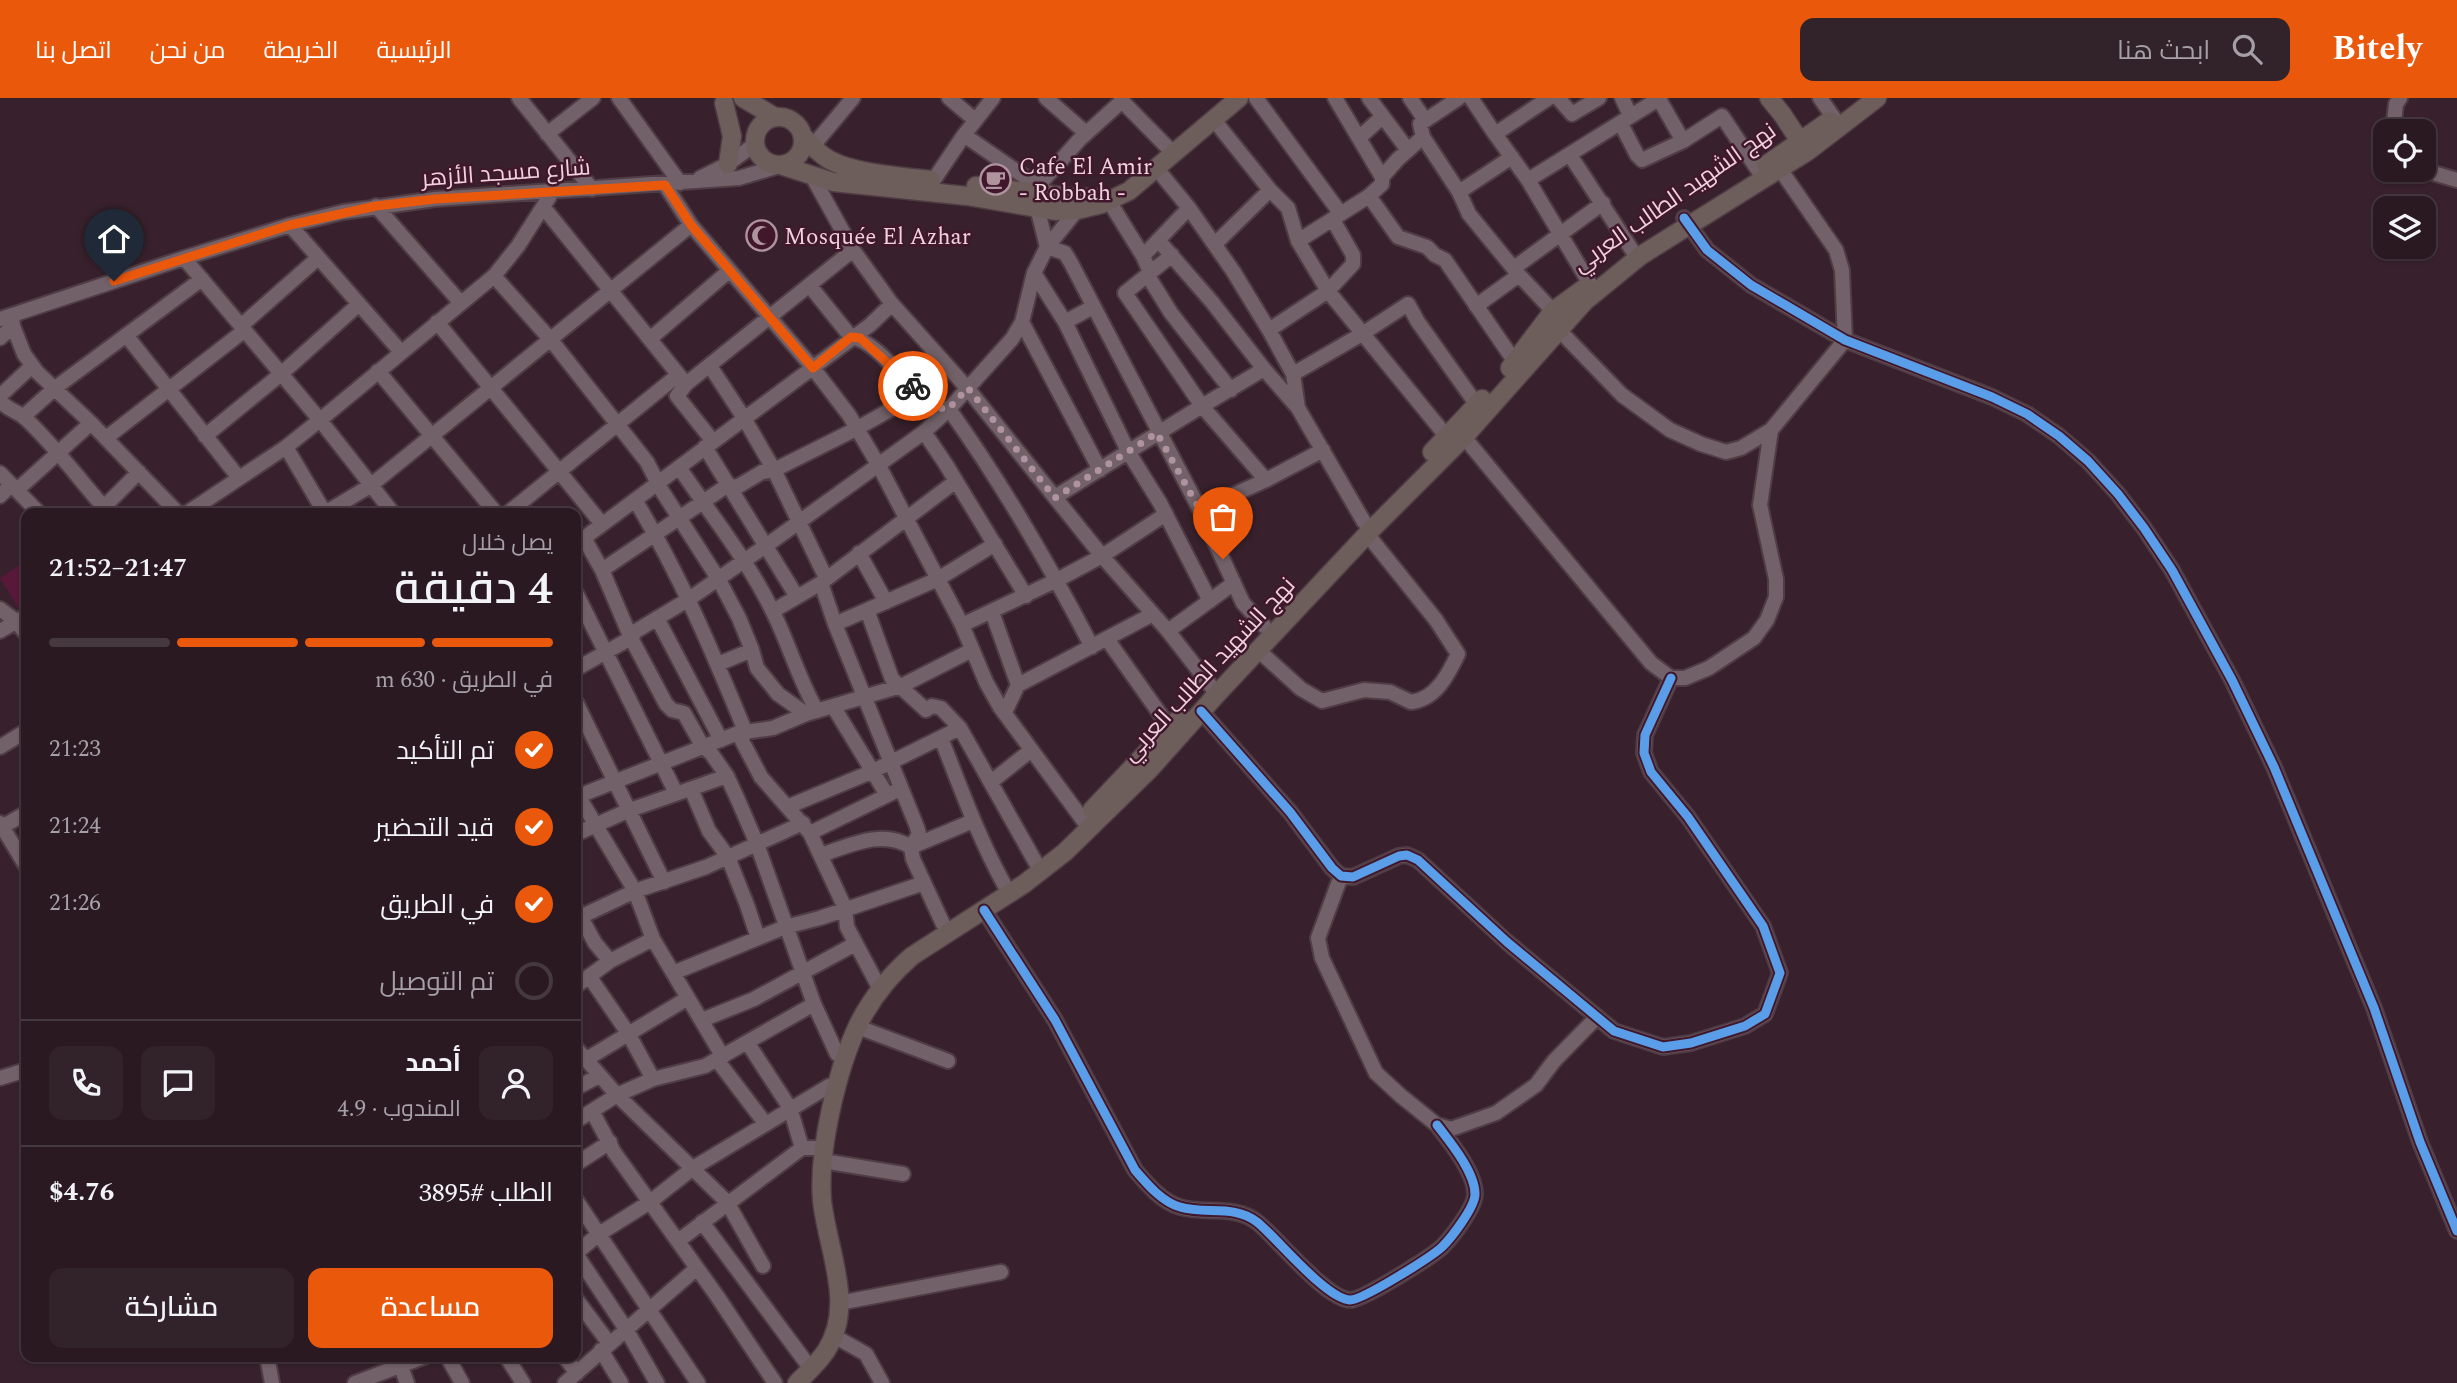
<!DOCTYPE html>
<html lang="ar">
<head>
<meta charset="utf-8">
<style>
	:root { --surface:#2a1921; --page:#32222a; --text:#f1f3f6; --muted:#a5a0a5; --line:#46383f; --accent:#ea580c }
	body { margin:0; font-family:Spectral,Cairo,serif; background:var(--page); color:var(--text); direction:rtl; height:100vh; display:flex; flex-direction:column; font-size:26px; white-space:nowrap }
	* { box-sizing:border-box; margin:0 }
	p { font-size:23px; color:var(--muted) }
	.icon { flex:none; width:38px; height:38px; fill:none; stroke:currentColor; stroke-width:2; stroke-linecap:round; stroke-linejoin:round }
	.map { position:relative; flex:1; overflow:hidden; direction:ltr }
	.panel { position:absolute; left:21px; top:410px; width:560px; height:854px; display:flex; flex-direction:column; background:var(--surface); border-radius:14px; box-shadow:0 2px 5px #0004,0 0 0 2px var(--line); direction:rtl }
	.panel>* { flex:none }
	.buttons { position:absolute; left:2373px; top:21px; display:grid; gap:14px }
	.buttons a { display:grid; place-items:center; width:63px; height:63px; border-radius:14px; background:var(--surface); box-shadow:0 2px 5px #0004,0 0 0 2px var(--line); font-size:35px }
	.pin { position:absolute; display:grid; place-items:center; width:60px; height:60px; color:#fff; margin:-72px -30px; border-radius:50% 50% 50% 0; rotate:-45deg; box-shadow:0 0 7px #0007 }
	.pin .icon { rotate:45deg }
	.courier { position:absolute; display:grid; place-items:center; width:70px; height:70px; margin:-35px; border:5px solid #ea580c; border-radius:50%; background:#fff; color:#222; box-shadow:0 2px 9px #0007 }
	.overview em { font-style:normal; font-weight:600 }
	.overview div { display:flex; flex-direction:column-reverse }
	.overview { display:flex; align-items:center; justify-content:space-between; height:119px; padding:0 28px }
	h1 { font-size:46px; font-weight:600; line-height:52px }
	.bar { display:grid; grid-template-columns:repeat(4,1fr); gap:10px 7px; align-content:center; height:84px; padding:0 28px }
	.bar i { height:9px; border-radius:5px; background:var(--line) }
	.bar .on { background:var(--accent) }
	.bar p { grid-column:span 4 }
	.line { display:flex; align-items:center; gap:18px; padding:0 28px; border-top:2px solid var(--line) }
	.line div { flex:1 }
	.round { display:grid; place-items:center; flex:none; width:74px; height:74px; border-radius:14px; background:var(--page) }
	ol { padding:0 28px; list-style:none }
	li { display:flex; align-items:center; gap:21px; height:77px }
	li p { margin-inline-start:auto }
	li .icon { padding:7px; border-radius:50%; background:var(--accent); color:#fff; stroke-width:4 }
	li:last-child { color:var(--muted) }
	li i { width:38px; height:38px; border:4px solid var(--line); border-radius:50% }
	.button { display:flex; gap:14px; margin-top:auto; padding:14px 28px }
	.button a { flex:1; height:80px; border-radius:14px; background:var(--accent); color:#fff; font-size:28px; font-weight:600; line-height:80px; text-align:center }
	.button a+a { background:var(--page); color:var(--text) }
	header { display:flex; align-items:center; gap:42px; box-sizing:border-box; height:98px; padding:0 35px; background:var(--accent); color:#fff }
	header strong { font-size:33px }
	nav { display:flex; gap:38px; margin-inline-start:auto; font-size:24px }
	.search { width:490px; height:63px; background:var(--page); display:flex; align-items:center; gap:18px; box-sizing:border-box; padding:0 24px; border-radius:14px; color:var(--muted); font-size:26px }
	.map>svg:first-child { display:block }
	.green { fill:#581839 }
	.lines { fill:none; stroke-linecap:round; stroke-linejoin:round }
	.minor-casing { stroke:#4f3c44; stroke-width:18 }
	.major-casing { stroke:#4f3c44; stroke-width:21 }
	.minor { stroke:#726168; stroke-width:14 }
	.major { stroke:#6d5e5c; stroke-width:18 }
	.cycleway-casing { stroke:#41182b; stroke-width:13 }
	.cycleway { stroke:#5a9eea; stroke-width:9 }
	.done { stroke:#af949f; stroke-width:7; stroke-dasharray:0 12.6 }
	.route { stroke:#ea580c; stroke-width:9 }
	.labels { text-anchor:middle; stroke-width:5; stroke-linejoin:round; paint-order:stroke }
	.poi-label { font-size:23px; fill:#efd2dd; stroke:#41182b; text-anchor:start }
	.street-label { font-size:23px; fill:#efd2dd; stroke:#41182b }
</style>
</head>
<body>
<header>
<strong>Bitely</strong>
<div class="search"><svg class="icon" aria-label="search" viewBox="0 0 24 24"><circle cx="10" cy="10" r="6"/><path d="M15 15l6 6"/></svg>ابحث هنا</div>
<nav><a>الرئيسية</a><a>الخريطة</a><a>من نحن</a><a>اتصل بنا</a></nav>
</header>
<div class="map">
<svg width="2457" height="1285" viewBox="0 0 2457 1285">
	<rect width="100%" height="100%" fill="#38212c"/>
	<path class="green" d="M26,463V508L20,512L0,480Z"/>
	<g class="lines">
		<defs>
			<path id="minor" d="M519,0L592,91
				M619,0L680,85
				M949,0L975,22
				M1046,0L1086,35
				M1121,0L1122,3L1174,56
				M1256,0L1341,116
				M1335,0L1382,79
				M1369,0L1408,52
				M1410,0L1425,22
				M1459,0L1420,26L1423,39L1459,94L1469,116L1519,177L1553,213L1558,231L1622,297L1670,332L1701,346L1726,354L1741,350L1771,332
				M1471,0L1495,36
				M1549,0L1495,36L1528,82L1590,186
				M1558,0L1572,16L1599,0
				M1622,0L1630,17
				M1820,0L1834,20
				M1659,1L1683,43
				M1214,22L1270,92L1288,110L1298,143L1328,193L1447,339
				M1621,26L1637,57L1642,62L1683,43L1722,18L1758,72
				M2393,33L2396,6L2400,0
				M547,36L593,0
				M964,37L1038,88
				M1359,40L1382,19
				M812,49L853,0
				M1570,57L1632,152
				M1157,71L1189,110L1233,173L1269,232L1293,276L1298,310L1364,424
				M2423,72L2457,82
				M812,78L853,152L892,206L968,291L1102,458L1168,533L1217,596
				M700,80L728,66L755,46
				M1528,82L1660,0
				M933,83L964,37L993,0
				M665,87L691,127L813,270L849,317L879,368L962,527L986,584L1000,609L1083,722
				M553,93L518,148L494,178L551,242L647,364L662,393L719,482L739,520L752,552L757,570L778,596L806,616
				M1459,94L1512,59
				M1369,98L1398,139L1427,149L1435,157L1445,162L1515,264
				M1109,103L1143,158L1150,174
				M376,108L460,204
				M544,110L686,286
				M1684,120L1707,152L1751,187L1845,242L1992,299L2027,316L2059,338L2088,363L2118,396L2144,430L2172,472L2232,582L2274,669L2374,910L2420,1044L2457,1133
				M290,127L401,254
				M1158,142L1212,204L1264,271L1298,310
				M1298,143L1369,98L1382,86V79L1398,61L1423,39
				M1215,146L1270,92
				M1047,149L1065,155L1071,165L1200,412L1243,505L1264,528
				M1047,149L1037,109L1038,88L1080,41L1122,3
				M1172,157L1125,195L1202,308L1266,382L1323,352
				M1143,158L1189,110
				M184,160L320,322L393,415
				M1514,170L1603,105
				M1034,175L1065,224L1129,355L1160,405L1210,503
				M1148,178L1171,215L1231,292
				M810,188L851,239C882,245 907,292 932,307C937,310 943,310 949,311C1003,387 1049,466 1092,549
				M1476,208L1519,177
				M12,217L13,228L24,256L37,274L91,325L178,415
				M0,221L184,160L290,127L343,114L435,101L739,80L779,68
				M437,224L602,426
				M1022,224L1100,372
				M1065,224L1093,209
				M242,227L318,160
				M1269,232L1328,193L1353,166V157L1333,122
				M126,237L239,380
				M0,240L13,228
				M651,240L729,173
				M710,268L744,320L774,372L826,480
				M378,273L496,415
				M1293,276L1362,236L1408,206L1418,224L1477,307
				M0,298L32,268
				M0,303C9,313 18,313 26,321C57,350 81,384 109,415
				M24,318L55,290L202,181
				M924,334L945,365L1026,498
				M205,338L281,276L359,206
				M1464,339L1651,565L1671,580H1685L1709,570L1754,540L1767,522L1776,499V481L1760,407L1771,332L1845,242L1842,172L1836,152L1780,71
				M106,340L245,232
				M712,342L677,298L686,286L853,152
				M286,349L325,415L370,388L691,127
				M705,349L797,499
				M679,369C710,416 748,462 773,514C789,546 799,582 817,613
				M0,375L39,415
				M17,392L91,325
				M0,398L11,387
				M1055,399L1202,308L1264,271
				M635,402C680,476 713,555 746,635
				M1200,412L1266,382
				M99,414L139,374
				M187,415L286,349L320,322L494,178
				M508,415L678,277
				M584,440L602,472L631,540L666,606L672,612L684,615L703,649L711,655L727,678L738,702L757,746L814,906L837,956
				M576,446L870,227L892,206
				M859,455L886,504
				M602,472L728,387L737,389L762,374L774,372L856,331L920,295
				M821,485L835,526L917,729L919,736L911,749L913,761L943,826
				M576,495L676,695
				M0,511L16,523L26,536
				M867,512L892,581L926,612L932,608L941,610L960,630L1036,765
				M773,513L821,485L956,383
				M992,514L1018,587
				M657,520L721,642
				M835,526L938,481L995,446
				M962,527L1057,482L1102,458L1166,416
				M0,533L26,518
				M1168,533L1234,485
				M1107,541L1170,630
				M1258,552L1301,591L1322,603L1364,592L1390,594L1411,604C1436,601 1448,577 1458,556L1436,522L1367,436
				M718,566L752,552
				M576,571L631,540L636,533L689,501L767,447L924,334L949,311L1012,241L1022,224L1034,175L1047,149L1077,112
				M576,604L664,784
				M833,608L887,697
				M1201,613L1290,714L1332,770L1341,778L1353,779L1399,758L1407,757L1418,762L1507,844L1614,933L1663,949L1691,945L1745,928L1765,916L1780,875L1763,828L1688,719L1651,674L1644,655L1645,637L1671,580
				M1005,614L1018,587L1153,516
				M738,635L761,679L810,735L845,810L847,829L880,891
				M941,640C961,691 979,741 1005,788
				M0,649L26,633
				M991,684L1030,653
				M691,691L709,733L728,759L747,807L758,840
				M576,694L635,793L653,841L723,959
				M576,699L738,635L773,630L806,616L901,588L972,552
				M787,709L871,674L960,630
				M0,725L26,768
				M2,729L26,715
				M810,735L894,694
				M576,736L627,713L727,678
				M821,757C851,747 882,731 911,749L973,723
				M1341,778L1318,840L1322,860L1376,975L1401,998L1437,1027L1451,1031L1496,1015L1536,987L1554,963L1597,919
				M577,812L595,845L610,863
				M984,812L1055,922L1135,1072C1147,1086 1162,1104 1180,1109C1206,1117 1234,1106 1257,1124C1277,1140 1326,1201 1350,1202C1363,1202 1431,1159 1442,1149C1452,1139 1475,1109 1475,1096C1475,1074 1450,1044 1437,1027
				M576,821L635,793L706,769L803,725
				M673,875L785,829L820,820L924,785
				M589,878L628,935L653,981
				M576,888L610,863L653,841
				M702,922L754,901L855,846
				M858,929L948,963
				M747,944L790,1010L802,1050H818
				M576,950L617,997L727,1104L763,1168
				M585,962L688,900
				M717,962L765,1025
				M0,980L26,972
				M576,990L599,978
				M592,1013L614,1054L717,1198L775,1285
				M576,1023L617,997L653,981L705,968L814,906
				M823,1063L903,1076
				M576,1066L610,1044
				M576,1102L698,1285
				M702,1124L805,1263
				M678,1143L802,1050
				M576,1155L599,1136L650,1104L693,1070L829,988
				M576,1156L626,1231L657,1285
				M576,1201L609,1245
				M839,1205L1001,1174
				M834,1238L866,1256L882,1285
				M601,1252L621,1285
				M267,1258L272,1285
				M397,1258L407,1285
				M447,1258L462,1285
				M506,1258L523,1285
				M564,1258L577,1275
				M355,1285L426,1258
				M565,1285L697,1170"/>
			<path id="major" d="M743,0L775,19
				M1769,0L1782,16L1805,51
				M724,5L732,38L728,66
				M755 43a24 24 0 1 1 48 0a24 24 0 1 1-48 0Z
				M803,38C811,47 818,55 828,61C851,75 903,79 931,82
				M1766,67L1829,23
				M783,68L833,84L967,98L1055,113L1077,112L1102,106L1129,93L1239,0
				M976,88L1070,99L1098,100
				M1510,270L1553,213L1586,189
				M1432,354L1482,301
				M1092,712L1181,618
				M797,1285C807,1275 818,1265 826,1253C856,1207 827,1151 822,1102C818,1052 837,971 859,925C872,900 890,877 912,858L1024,786L1065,754L1150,671L1217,596L1371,432L1464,339L1585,203L1640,158L1808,53L1877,0"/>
		</defs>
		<use href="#minor" class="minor-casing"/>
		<use href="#major" class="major-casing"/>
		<use href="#minor" class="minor"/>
		<use href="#major" class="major"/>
		<defs>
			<path id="cycleway" d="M1684,120L1707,152L1751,187L1845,242L1992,299L2027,316L2059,338L2088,363L2118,396L2144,430L2172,472L2232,582L2274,669L2374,910L2420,1044L2457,1133
				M1201,613L1290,714L1332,770L1341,778L1353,779L1399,758L1407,757L1418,762L1507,844L1614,933L1663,949L1691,945L1745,928L1765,916L1780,875L1763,828L1688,719L1651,674L1644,655L1645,637L1671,580
				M984,812L1055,922L1135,1072C1147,1086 1162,1104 1180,1109C1206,1117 1234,1106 1257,1124C1277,1140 1326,1201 1350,1202C1363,1202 1431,1159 1442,1149C1452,1139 1475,1109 1475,1096C1475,1074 1450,1044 1437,1027"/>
		</defs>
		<use href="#cycleway" class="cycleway-casing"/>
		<use href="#cycleway" class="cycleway"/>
	</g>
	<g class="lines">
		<path class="done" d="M913,288L933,309L948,311L968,290L1055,400L1157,335L1200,412L1223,461"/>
		<path class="route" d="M114,183L290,127L376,108L435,101L665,87L691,127L813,270L851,239L860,240L913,288"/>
	</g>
	<defs>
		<symbol id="cafe-ring" viewBox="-11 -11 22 22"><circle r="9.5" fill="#41182b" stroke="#af949f" stroke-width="1.5"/><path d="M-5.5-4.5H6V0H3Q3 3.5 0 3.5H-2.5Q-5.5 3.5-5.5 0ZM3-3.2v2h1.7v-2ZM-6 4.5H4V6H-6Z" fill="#af949f"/></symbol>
		<symbol id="mosque-ring" viewBox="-11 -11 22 22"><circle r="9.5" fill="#41182b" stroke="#af949f" stroke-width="1.5"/><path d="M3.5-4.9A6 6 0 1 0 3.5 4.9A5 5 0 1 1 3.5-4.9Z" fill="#af949f"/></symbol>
	</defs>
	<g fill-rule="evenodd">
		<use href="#cafe-ring" x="978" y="64" width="35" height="35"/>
		<use href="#mosque-ring" x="744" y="120" width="35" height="35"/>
	</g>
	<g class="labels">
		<g class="poi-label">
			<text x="1019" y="76">Cafe El Amir<tspan x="1019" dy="26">- Robbah -</tspan></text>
			<text x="784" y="146">Mosquée El Azhar</text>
		</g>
		<g class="street-label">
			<text transform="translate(506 74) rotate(-4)" y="8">شارع مسجد الأزهر</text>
			<text transform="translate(1674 99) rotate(-35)" y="8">نهج الشهيد الطالب العربي</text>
			<text transform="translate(1208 571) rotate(-47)" y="8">نهج الشهيد الطالب العربي</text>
		</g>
	</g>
</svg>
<div class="buttons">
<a><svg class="icon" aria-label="locate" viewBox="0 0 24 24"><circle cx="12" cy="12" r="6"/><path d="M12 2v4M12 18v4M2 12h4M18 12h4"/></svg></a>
<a><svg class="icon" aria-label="layers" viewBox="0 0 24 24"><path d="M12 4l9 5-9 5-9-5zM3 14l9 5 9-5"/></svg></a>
</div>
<div class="pin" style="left:1223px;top:461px;background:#ea580c"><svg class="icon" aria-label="bag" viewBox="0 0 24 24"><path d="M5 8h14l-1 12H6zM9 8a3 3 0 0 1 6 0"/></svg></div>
<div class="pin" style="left:114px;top:183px;background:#1f2937"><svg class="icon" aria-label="home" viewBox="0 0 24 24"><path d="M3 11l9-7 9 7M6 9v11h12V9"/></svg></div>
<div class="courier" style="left:913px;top:288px"><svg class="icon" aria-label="bike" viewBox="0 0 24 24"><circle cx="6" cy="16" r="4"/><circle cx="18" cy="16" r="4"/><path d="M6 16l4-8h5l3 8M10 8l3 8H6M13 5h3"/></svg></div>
<section class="panel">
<div class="overview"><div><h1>4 دقيقة</h1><p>يصل خلال</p></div><em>21:47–21:52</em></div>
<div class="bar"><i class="on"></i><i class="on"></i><i class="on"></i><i></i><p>في الطريق · 630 m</p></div>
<ol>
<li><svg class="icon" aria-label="check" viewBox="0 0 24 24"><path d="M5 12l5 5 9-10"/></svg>تم التأكيد<p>21:23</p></li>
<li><svg class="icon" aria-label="check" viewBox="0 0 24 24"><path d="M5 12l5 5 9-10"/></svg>قيد التحضير<p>21:24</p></li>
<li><svg class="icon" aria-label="check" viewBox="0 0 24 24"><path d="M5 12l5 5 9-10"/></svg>في الطريق<p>21:26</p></li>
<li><i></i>تم التوصيل</li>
</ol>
<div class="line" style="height:126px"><a class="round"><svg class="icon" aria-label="person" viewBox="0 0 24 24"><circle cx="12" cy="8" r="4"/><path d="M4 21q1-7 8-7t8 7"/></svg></a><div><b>أحمد</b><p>المندوب · 4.9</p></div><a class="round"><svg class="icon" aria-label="chat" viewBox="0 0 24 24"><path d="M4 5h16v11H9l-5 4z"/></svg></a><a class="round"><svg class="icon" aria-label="phone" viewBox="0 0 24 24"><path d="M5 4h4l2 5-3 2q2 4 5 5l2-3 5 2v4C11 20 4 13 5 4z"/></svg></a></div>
<div class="line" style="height:91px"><div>الطلب #3895</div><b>$4.76</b></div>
<div class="button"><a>مساعدة</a><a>مشاركة</a></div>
</section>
</div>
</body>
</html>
